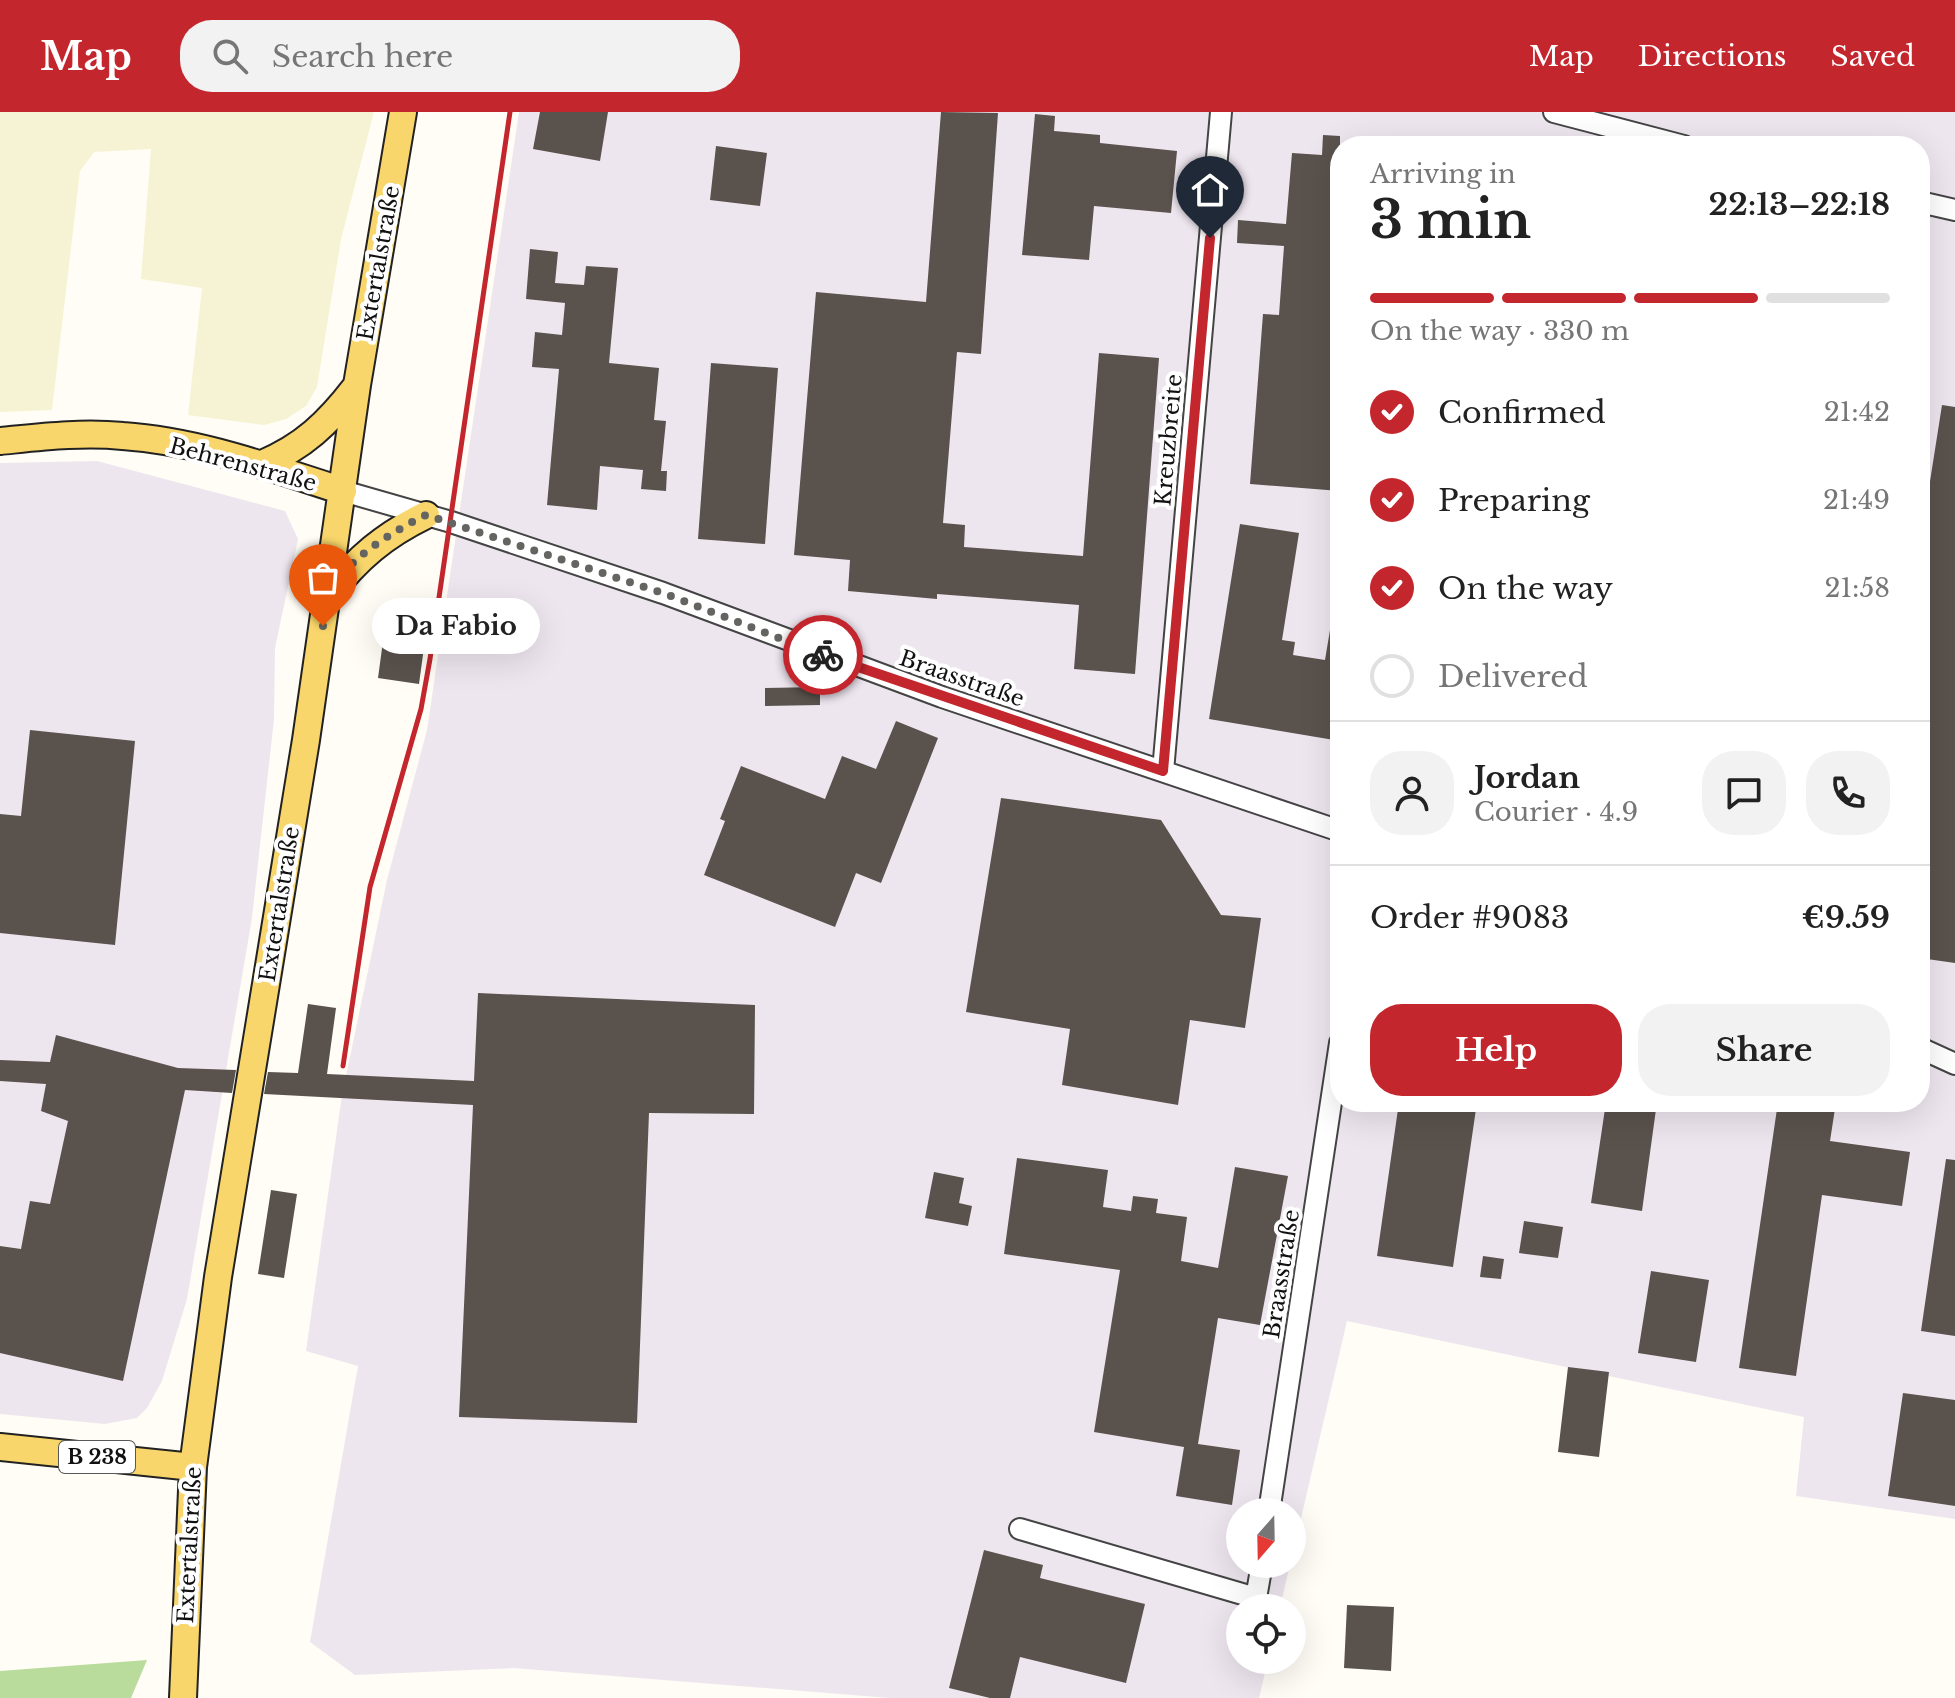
<!DOCTYPE html>
<html lang="en">
<head>
<meta charset="utf-8">
<style>
	:root { --surface:#fff; --page:#f2f2f2; --text:#222; --muted:#767676; --line:#e0e0e0; --accent:#c4262e }
	body { margin:0; font-family:"Libre Baskerville",serif; background:var(--page); color:var(--text); height:100vh; display:flex; flex-direction:column; font-size:30px; white-space:nowrap }
	* { box-sizing:border-box; margin:0 }
	p { font-size:26px; color:var(--muted) }
	.icon { flex:none; width:44px; height:44px; fill:none; stroke:currentColor; stroke-width:2; stroke-linecap:round; stroke-linejoin:round }
	.map { position:relative; flex:1; overflow:hidden }
	.side { position:absolute; left:1330px; top:24px; width:600px; height:976px; display:flex; flex-direction:column; background:var(--surface); border-radius:32px; box-shadow:0 8px 32px #0002 }
	.side>* { flex:none }
	.needle { width:52px; rotate:200deg }
	.buttons { position:absolute; left:1226px; top:1386px; display:grid; gap:16px }
	.buttons a { display:grid; place-items:center; width:80px; height:80px; border-radius:50%; background:var(--surface); box-shadow:0 8px 32px #0002; font-size:40px }
	.pin { position:absolute; display:grid; place-items:center; width:68px; height:68px; color:#fff; margin:-82px -34px; border-radius:50% 50% 50% 0; rotate:-45deg; box-shadow:0 0 8px #0007 }
	.pin .icon { rotate:45deg }
	.courier { position:absolute; display:grid; place-items:center; width:80px; height:80px; margin:-40px; border:6px solid #c4262e; border-radius:50%; background:#fff; color:#222; box-shadow:0 2px 10px #0007 }
	.bubble { position:absolute; height:56px; border-radius:28px; background:var(--surface); box-shadow:0 8px 32px #0002; font-size:26px; font-weight:800; line-height:56px; text-align:center }
	.summary em { font-style:normal; font-weight:800 }
	.summary div { display:flex; flex-direction:column-reverse }
	.summary { display:flex; align-items:center; justify-content:space-between; height:136px; padding:0 40px }
	h1 { font-size:52px; font-weight:800; line-height:60px }
	.bar { display:grid; grid-template-columns:repeat(4,1fr); gap:12px 8px; align-content:center; height:96px; padding:0 40px }
	.bar i { height:10px; border-radius:6px; background:var(--line) }
	.bar .current { background:var(--accent) }
	.bar p { grid-column:span 4 }
	.line { display:flex; align-items:center; gap:20px; padding:0 40px; border-top:2px solid var(--line) }
	.line div { flex:1 }
	.round { display:grid; place-items:center; flex:none; width:84px; height:84px; border-radius:32px; background:var(--page) }
	ol { padding:0 40px; list-style:none }
	li { display:flex; align-items:center; gap:24px; height:88px }
	li p { margin-inline-start:auto }
	li .icon { padding:8px; border-radius:50%; background:var(--accent); color:#fff; stroke-width:4 }
	li:last-child { color:var(--muted) }
	li i { width:44px; height:44px; border:4px solid var(--line); border-radius:50% }
	.action { display:flex; gap:16px; margin-top:auto; padding:16px 40px }
	.action a { flex:1; height:92px; border-radius:32px; background:var(--accent); color:#fff; font-size:32px; font-weight:800; line-height:92px; text-align:center }
	.action a+a { background:var(--page); color:var(--text) }
	header { display:flex; align-items:center; gap:48px; box-sizing:border-box; height:112px; padding:0 40px; background:var(--accent); color:#fff }
	header strong { font-size:38px }
	nav { display:flex; gap:44px; margin-inline-start:auto; font-size:28px }
	.search { width:560px; height:72px; background:var(--page); display:flex; align-items:center; gap:20px; box-sizing:border-box; padding:0 28px; border-radius:32px; color:var(--muted); font-size:30px }
	.map>svg:first-child { display:block }
	.industrial { fill:#eee6ef; fill-rule:evenodd }
	.farmland { fill:#f6f3d4 }
	.forest { fill:#b9dc9c }
	.building { fill:#5a524d }
	.lines { fill:none; stroke-linecap:round; stroke-linejoin:round }
	.minor-casing { stroke:#444; stroke-width:24 }
	.major-casing { stroke:#222; stroke-width:30 }
	.minor { stroke:#fff; stroke-width:20 }
	.major { stroke:#f9d66b; stroke-width:26 }
	.rail { stroke:#c4262e; stroke-width:5 }
	.done { stroke:#646461; stroke-width:8; stroke-dasharray:0 14.4 }
	.route { stroke:#c4262e; stroke-width:10 }
	.labels { text-anchor:middle; stroke-width:8; stroke-linejoin:round; paint-order:stroke }
	.shield { fill:#fff; stroke:#585858; stroke-width:2 }
	.shield-label { font-size:20px; font-weight:bold; fill:#111 }
	.street-label { font-size:22px; fill:#111; stroke:#fff }
</style>
</head>
<body>
<header>
<strong>Map</strong>
<div class="search"><svg class="icon" aria-label="search" viewBox="0 0 24 24"><circle cx="10" cy="10" r="6"/><path d="M15 15l6 6"/></svg>Search here</div>
<nav><a>Map</a><a>Directions</a><a>Saved</a></nav>
</header>
<div class="map">
<svg width="1955" height="1586" viewBox="0 0 1955 1586">
	<rect width="100%" height="100%" fill="#fffdf5"/>
	<path class="industrial" d="M519,0H1955V1407L1796,1384L1804,1305L1347,1209L1292,1445V1400H1240V1452H1290L1280,1496H1240V1548H1268L1259,1586H889L513,1556L355,1563L310,1530L358,1254L306,1239L342,983L387,768L427,618ZM1340,34H1920V990H1340Z
		M97,349L285,399L298,427L275,536L274,607L252,806L187,1187L162,1269L147,1296L137,1306L105,1312L0,1302V351Z"/>
	<path class="farmland" d="M0,0H374L341,127L317,275L306,294L286,307L264,313L188,303L202,176L141,167L151,37L94,40L80,59L52,298L0,300Z"/>
	<path class="forest" d="M147,1548L131,1586H0V1559Z"/>
	<path class="building" d="M540,0H608L600,49L533,37Z
		M941,0L998,1L981,242L957,240L943,411L965,413L964,435L1083,444L1099,241L1159,246L1135,562L1074,557L1079,493L937,482V487L848,479L850,448L794,443L816,180L926,190Z
		M1035,2L1055,4L1054,19L1100,23V31L1177,39L1171,101L1094,94L1089,148L1022,143Z
		M1323,23L1340,24V379L1250,372L1263,202L1279,203L1284,134L1237,131L1238,108L1286,112L1292,41L1322,43Z
		M716,34L767,41L760,94L710,88Z
		M530,137L558,140L555,171L584,173L586,154L618,156L609,251L659,256L654,308L666,309L661,359H667L666,379L641,377L643,358L600,354L597,398L547,393L559,257L532,255L535,220L562,223L565,191L526,187Z
		M711,251L778,256L765,432L698,427Z
		M1942,293L1955,295V851L1920,846V433Z
		M1240,412L1299,421L1282,528L1295,530L1293,543L1325,548L1332,506L1340,507V629L1209,607Z
		M395,501L428,506L419,572L378,566L386,507L394,508Z
		M820,575V593L765,594V576Z
		M896,609L938,626L881,771L856,761L835,815L704,763L725,709L720,707L741,654L825,687L842,644L876,657Z
		M30,618L135,629L115,833L0,821V702L21,704Z
		M1001,686L1161,708L1221,803L1261,806L1245,916L1190,908L1178,993L1062,973L1070,917L966,900Z
		M478,881L755,893L754,1002L649,1001L637,1311L459,1305L473,993L264,982L268,960L298,961L308,892L336,896L327,962L474,969Z
		M56,923L178,956L236,958L232,981L185,978L123,1269L0,1241V1134L21,1137L30,1089L50,1092L68,1009L41,999L46,972L0,969V948L50,950Z
		M1399,990H1477L1453,1155L1377,1144Z
		M1606,990H1657L1642,1099L1591,1091Z
		M1778,990H1836L1830,1029L1910,1040L1902,1094L1822,1083L1796,1264L1739,1256Z
		M1017,1046L1108,1058L1103,1095L1131,1099L1133,1084L1158,1087L1156,1101L1187,1105L1181,1149L1218,1156L1235,1055L1288,1064L1260,1213L1218,1206L1198,1332L1240,1338L1232,1393L1176,1384L1184,1335L1094,1320L1120,1158L1004,1142Z
		M1946,1047L1955,1048V1224L1921,1219Z
		M934,1060L964,1066L959,1091L972,1094L968,1114L925,1106Z
		M271,1078L297,1082L284,1166L258,1162Z
		M1524,1109L1563,1115L1558,1146L1519,1141Z
		M1483,1144L1504,1147L1501,1167L1480,1165Z
		M1651,1159L1709,1168L1696,1250L1638,1241Z
		M1568,1255L1609,1260L1599,1345L1558,1340Z
		M1903,1281L1955,1288V1394L1888,1384Z
		M984,1438L1043,1453L1040,1466L1145,1492L1126,1571L1020,1545L1010,1586H990L949,1576Z
		M1347,1493L1394,1495L1391,1559L1344,1556Z"/>
	<g class="lines">
		<defs>
			<path id="minor" d="M1554,0L1684,34
				M1920,90L1955,98
				M343,379L451,410L663,481L942,585L1340,719
				M1163,659L1221,0
				M1920,936L1955,952
				M1269,1400L1340,931
				M1020,1417L1256,1486L1262,1452"/>
			<path id="major" d="M0,329C41,325 81,320 123,324C198,329 271,356 343,379
				M262,352C303,335 328,311 355,276
				M329,483C357,446 385,423 426,403
				M0,1335L193,1355
				M183,1586L193,1355L218,1165L306,628L357,273L403,0"/>
		</defs>
		<use href="#minor" class="minor-casing"/>
		<use href="#major" class="major-casing"/>
		<use href="#minor" class="minor"/>
		<use href="#major" class="major"/>
		<path class="rail" d="M343,954L370,775L421,597L430,547L510,0"/>
	</g>
	<g class="lines">
		<path class="done" d="M323,514C324,506 324,497 327,489C336,453 395,418 426,403L663,481L823,543"/>
		<path class="route" d="M823,543L1163,659L1210,126"/>
	</g>
	<g class="labels">
		<rect class="shield" x="59" y="1329" width="76" height="32" rx="6"/>
		<g class="shield-label">
			<text x="97" y="1352">B 238</text>
		</g>
		<g class="street-label">
			<text transform="translate(378 151) rotate(-80)" y="8">Extertalstraße</text>
			<text transform="translate(1168 328) rotate(-85)" y="8">Kreuzbreite</text>
			<text transform="translate(243 352) rotate(15)" y="8">Behrenstraße</text>
			<text transform="translate(962 566) rotate(19)" y="8">Braasstraße</text>
			<text transform="translate(279 792) rotate(-81)" y="8">Extertalstraße</text>
			<text transform="translate(1281 1162) rotate(-81)" y="8">Braasstraße</text>
			<text transform="translate(189 1433) rotate(-87)" y="8">Extertalstraße</text>
		</g>
	</g>
</svg>
<div class="buttons">
<a><svg class="needle" viewBox="-14 -14 28 28"><path d="M0-13l5 13h-10z" fill="#e53935"/><path d="M0 13l5-13h-10z" fill="#767676"/></svg></a>
<a><svg class="icon" aria-label="locate" viewBox="0 0 24 24"><circle cx="12" cy="12" r="6"/><path d="M12 2v4M12 18v4M2 12h4M18 12h4"/></svg></a>
</div>
<div class="pin" style="left:323px;top:514px;background:#ea580c"><svg class="icon" aria-label="bag" viewBox="0 0 24 24"><path d="M5 8h14l-1 12H6zM9 8a3 3 0 0 1 6 0"/></svg></div>
<div class="pin" style="left:1210px;top:126px;background:#1f2937"><svg class="icon" aria-label="home" viewBox="0 0 24 24"><path d="M3 11l9-7 9 7M6 9v11h12V9"/></svg></div>
<div class="courier" style="left:823px;top:543px"><svg class="icon" aria-label="bike" viewBox="0 0 24 24"><circle cx="6" cy="16" r="4"/><circle cx="18" cy="16" r="4"/><path d="M6 16l4-8h5l3 8M10 8l3 8H6M13 5h3"/></svg></div>
<div class="bubble" style="left:372px;top:486px;width:168px">Da Fabio</div>
<section class="side">
<div class="summary"><div><h1>3 min</h1><p>Arriving in</p></div><em>22:13–22:18</em></div>
<div class="bar"><i class="current"></i><i class="current"></i><i class="current"></i><i></i><p>On the way · 330 m</p></div>
<ol>
<li><svg class="icon" aria-label="check" viewBox="0 0 24 24"><path d="M5 12l5 5 9-10"/></svg>Confirmed<p>21:42</p></li>
<li><svg class="icon" aria-label="check" viewBox="0 0 24 24"><path d="M5 12l5 5 9-10"/></svg>Preparing<p>21:49</p></li>
<li><svg class="icon" aria-label="check" viewBox="0 0 24 24"><path d="M5 12l5 5 9-10"/></svg>On the way<p>21:58</p></li>
<li><i></i>Delivered</li>
</ol>
<div class="line" style="height:144px"><a class="round"><svg class="icon" aria-label="person" viewBox="0 0 24 24"><circle cx="12" cy="8" r="4"/><path d="M4 21q1-7 8-7t8 7"/></svg></a><div><b>Jordan</b><p>Courier · 4.9</p></div><a class="round"><svg class="icon" aria-label="chat" viewBox="0 0 24 24"><path d="M4 5h16v11H9l-5 4z"/></svg></a><a class="round"><svg class="icon" aria-label="phone" viewBox="0 0 24 24"><path d="M5 4h4l2 5-3 2q2 4 5 5l2-3 5 2v4C11 20 4 13 5 4z"/></svg></a></div>
<div class="line" style="height:104px"><div>Order #9083</div><b>€9.59</b></div>
<div class="action"><a>Help</a><a>Share</a></div>
</section>
</div>
</body>
</html>
